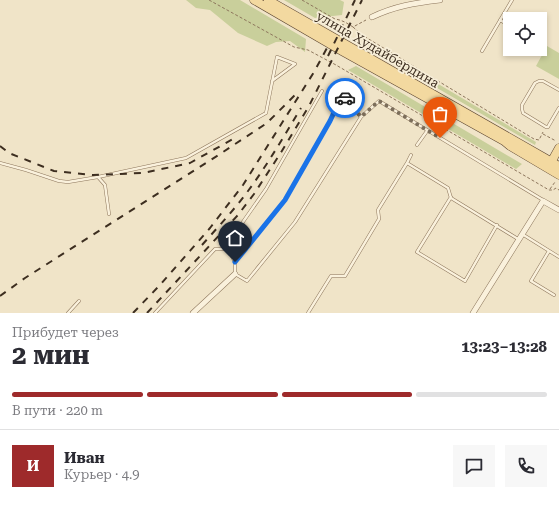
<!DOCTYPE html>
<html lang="ru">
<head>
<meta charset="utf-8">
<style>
	:root { --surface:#fff; --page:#f7f7f7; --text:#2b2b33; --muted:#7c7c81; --line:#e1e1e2; --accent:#9e2a2b }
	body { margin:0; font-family:"Roboto Serif",serif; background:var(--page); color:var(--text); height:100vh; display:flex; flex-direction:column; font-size:15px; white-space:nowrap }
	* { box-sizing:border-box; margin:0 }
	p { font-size:13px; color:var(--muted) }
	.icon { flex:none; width:22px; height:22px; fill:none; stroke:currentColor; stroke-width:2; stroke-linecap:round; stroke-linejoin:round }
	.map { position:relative; height:313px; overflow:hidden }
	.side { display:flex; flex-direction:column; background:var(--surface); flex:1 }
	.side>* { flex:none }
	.controls { position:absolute; left:503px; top:12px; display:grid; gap:8px }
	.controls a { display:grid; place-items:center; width:44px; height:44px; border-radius:0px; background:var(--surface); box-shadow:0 2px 6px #0003; font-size:20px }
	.pin { position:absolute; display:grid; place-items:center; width:34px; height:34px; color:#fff; margin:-41px -17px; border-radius:50% 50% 50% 0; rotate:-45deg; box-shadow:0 0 4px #0007 }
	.pin .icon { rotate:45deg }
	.courier { position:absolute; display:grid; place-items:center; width:40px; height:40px; margin:-20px; border:3px solid #1a73e8; border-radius:50%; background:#fff; color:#222; box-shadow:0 1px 5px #0007 }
	.overview em { font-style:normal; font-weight:700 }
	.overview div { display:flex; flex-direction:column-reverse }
	.overview { display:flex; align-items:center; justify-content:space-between; height:68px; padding:0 12px }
	h1 { font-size:26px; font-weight:700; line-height:30px }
	.bar { display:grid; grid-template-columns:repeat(4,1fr); gap:6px 4px; align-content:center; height:48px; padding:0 12px }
	.bar i { height:5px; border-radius:3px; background:var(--line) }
	.bar .active { background:var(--accent) }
	.bar p { grid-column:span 4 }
	.line { display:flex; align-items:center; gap:10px; padding:0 12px; border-top:1px solid var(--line) }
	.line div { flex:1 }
	.round { display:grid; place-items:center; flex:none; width:42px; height:42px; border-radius:0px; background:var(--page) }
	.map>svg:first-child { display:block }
	.green { fill:#c9cf9b }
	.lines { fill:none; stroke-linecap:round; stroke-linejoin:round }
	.service-casing { stroke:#8d765c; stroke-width:3.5 }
	.minor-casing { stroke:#8d765c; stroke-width:6 }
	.primary-casing { stroke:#5b4430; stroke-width:9 }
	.path { stroke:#8d765c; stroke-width:1; stroke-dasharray:3 2; stroke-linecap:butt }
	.service { stroke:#faf1dc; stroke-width:2.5 }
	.minor { stroke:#faf1dc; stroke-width:5 }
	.primary { stroke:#f3d9a0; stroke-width:8 }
	.rail { stroke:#3d2e20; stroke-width:2; stroke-dasharray:7 7; stroke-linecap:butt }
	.done { stroke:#7c6e5b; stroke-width:4; stroke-dasharray:0 7.2 }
	.route { stroke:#1a73e8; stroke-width:5 }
	.labels { text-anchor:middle; stroke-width:3.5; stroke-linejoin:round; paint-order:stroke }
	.street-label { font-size:13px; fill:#3d2e20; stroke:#f7eed8 }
</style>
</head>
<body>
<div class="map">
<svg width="559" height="313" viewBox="0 0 559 313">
	<rect width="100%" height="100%" fill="#f0e4c8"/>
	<path class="green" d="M186,0H240L306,39L305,52L290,41L276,42L267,46L238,33L210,10L196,8Z
		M284,0H340L344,2L342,15L315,18Z
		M364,40L536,142L535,145L365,46Z
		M547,46L559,53V79L536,66Z
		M356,66L522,164L516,169L348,70Z"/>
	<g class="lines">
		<defs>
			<path id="service" d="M500,20L510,26
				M540,43L541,44
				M482,51L512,0
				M559,90L543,81H539L535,83L522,105V109L523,113L546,127H548L549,125L559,108
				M342,95L361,117L295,222L247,281L235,274V262L285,200L330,121Z
				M361,117L379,101L543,200
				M417,145L427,131
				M411,155L407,163L448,188L451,198L518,239
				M0,163L26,170L59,181L68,182L98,177L186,158L266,113L277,57L295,64L272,81
				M98,177L105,185L109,214
				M451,197L417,252L465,281L497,225
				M522,234L559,257
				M549,251L531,281L554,295
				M235,262L228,249L238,229L266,189L322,91
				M68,313L79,301
				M155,313L215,249H228
				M308,313L331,276H345L379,219L378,210L407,163"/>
			<path id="minor" d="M372,17C395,6 415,3 440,0
				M193,313L235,274
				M473,313L543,201L559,210"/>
			<path id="primary" d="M254,0L342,51L504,141L510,146L559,175
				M268,0L559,166
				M549,166L559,148"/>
		</defs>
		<use href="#service" class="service-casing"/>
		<use href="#minor" class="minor-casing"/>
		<use href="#primary" class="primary-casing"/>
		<path class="path" d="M209,0L294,47L308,50L336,65L549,190H553L556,188L559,190
			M302,0L335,19C342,20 347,23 353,27L366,20
			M353,27L362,35L534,139L539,140L543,132
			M543,134L556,141
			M550,189L555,182"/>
		<use href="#service" class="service"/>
		<use href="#minor" class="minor"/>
		<use href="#primary" class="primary"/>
		<path class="rail" d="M328,56L355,0
			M0,146L9,153L54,171L93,175L143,173L190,163L233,139
			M202,245C218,227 234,210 248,191C268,164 284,136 301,108
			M0,296L25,278L220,154L267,123L296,94
			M133,313L160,285L210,228L243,185L314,72L327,48
			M147,313L238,215L254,194L280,154L309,106L362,0"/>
	</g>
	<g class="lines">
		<path class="done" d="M345,98L361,117L379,101L440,138"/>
		<path class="route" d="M235,262L285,200L330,121L342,95L345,98"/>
	</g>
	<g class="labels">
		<g class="street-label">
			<text transform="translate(378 49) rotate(30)" y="5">улица Худайбердина</text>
		</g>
	</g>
</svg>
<div class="controls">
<a><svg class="icon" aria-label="locate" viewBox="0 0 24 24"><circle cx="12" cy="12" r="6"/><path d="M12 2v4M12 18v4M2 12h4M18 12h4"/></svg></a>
</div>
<div class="pin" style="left:440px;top:138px;background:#ea580c"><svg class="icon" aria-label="bag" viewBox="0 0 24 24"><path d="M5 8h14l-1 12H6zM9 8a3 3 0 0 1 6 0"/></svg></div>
<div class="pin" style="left:235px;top:262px;background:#1f2937"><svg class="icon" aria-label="home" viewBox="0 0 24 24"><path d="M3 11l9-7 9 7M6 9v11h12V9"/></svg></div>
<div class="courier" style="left:345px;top:98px"><svg class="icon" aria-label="car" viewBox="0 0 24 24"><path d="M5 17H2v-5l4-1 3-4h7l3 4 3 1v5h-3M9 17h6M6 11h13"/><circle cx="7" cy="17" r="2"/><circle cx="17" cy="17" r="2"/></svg></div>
</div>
<section class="side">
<div class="overview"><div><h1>2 мин</h1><p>Прибудет через</p></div><em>13:23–13:28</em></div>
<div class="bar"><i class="active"></i><i class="active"></i><i class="active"></i><i></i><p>В пути · 220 m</p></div>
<div class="line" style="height:72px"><b class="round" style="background:var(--accent);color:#fff">И</b><div><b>Иван</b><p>Курьер · 4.9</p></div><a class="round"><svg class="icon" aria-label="chat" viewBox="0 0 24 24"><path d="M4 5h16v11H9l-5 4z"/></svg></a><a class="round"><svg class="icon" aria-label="phone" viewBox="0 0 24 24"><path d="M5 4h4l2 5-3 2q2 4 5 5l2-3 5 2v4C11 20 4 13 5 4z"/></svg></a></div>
</section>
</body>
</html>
